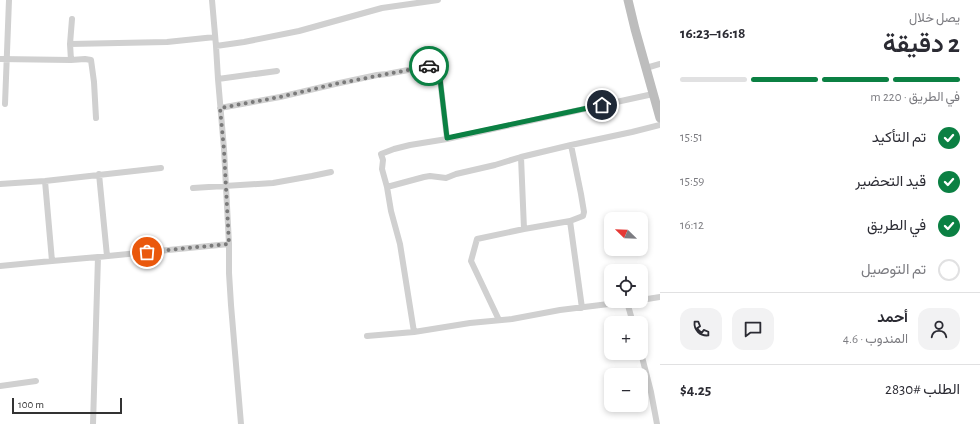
<!DOCTYPE html>
<html lang="ar">
<head>
<meta charset="utf-8">
<style>
	:root { --surface:#fff; --page:#f2f2f3; --text:#2b2b33; --muted:#7c7c81; --line:#e1e1e2; --accent:#0b8043 }
	body { margin:0; font-family:"Alegreya Sans",Vazirmatn,sans-serif; background:var(--page); color:var(--text); direction:rtl; height:100vh; display:flex; flex-direction:column; font-size:15px; white-space:nowrap }
	* { box-sizing:border-box; margin:0 }
	p { font-size:13px; color:var(--muted) }
	.icon { flex:none; width:22px; height:22px; fill:none; stroke:currentColor; stroke-width:2; stroke-linecap:round; stroke-linejoin:round }
	.map { position:relative; flex:1; overflow:hidden; direction:ltr }
	.drawer { display:flex; flex-direction:column; background:var(--surface); width:320px }
	.drawer>* { flex:none }
	.needle { width:26px; rotate:293deg }
	.tools { position:absolute; left:604px; top:212px; display:grid; gap:8px }
	.tools a { display:grid; place-items:center; width:44px; height:44px; border-radius:8px; background:var(--surface); box-shadow:0 2px 6px #0003; font-size:20px }
	.scale { position:absolute; left:12px; bottom:10px; width:110px; box-sizing:border-box; padding-left:4px; border:2px solid #333; border-top:0; font-size:11px; line-height:14px; white-space:nowrap; color:#333; -webkit-text-stroke:3px #fff; paint-order:stroke }
	.pin { position:absolute; display:grid; place-items:center; width:34px; height:34px; color:#fff; margin:-17px; border:2px solid #fff; border-radius:50%; box-shadow:0 1px 4px #0007 }
	.courier { position:absolute; display:grid; place-items:center; width:40px; height:40px; margin:-20px; border:3px solid #0b8043; border-radius:50%; background:#fff; color:#222; box-shadow:0 1px 5px #0007 }
	.head em { font-style:normal; font-weight:600 }
	.head div { display:flex; flex-direction:column-reverse }
	.head { display:flex; align-items:center; justify-content:space-between; height:68px; padding:0 20px }
	h1 { font-size:26px; font-weight:600; line-height:30px }
	.bar { display:grid; grid-template-columns:repeat(4,1fr); gap:6px 4px; align-content:center; height:48px; padding:0 20px }
	.bar i { height:5px; border-radius:3px; background:var(--line) }
	.bar .active { background:var(--accent) }
	.bar p { grid-column:span 4 }
	.line { display:flex; align-items:center; gap:10px; padding:0 20px; border-top:1px solid var(--line) }
	.line div { flex:1 }
	.round { display:grid; place-items:center; flex:none; width:42px; height:42px; border-radius:12px; background:var(--page) }
	ol { padding:0 20px; list-style:none }
	li { display:flex; align-items:center; gap:12px; height:44px }
	li p { margin-inline-start:auto }
	li .icon { padding:4px; border-radius:50%; background:var(--accent); color:#fff; stroke-width:4 }
	li:last-child { color:var(--muted) }
	li i { width:22px; height:22px; border:2px solid var(--line); border-radius:50% }
	main { display:flex; flex:1; min-height:0 }
	.map>svg:first-child { display:block }
	.lines { fill:none; stroke-linecap:round; stroke-linejoin:round }
	.minor { stroke:#d0d0d0; stroke-width:6 }
	.secondary { stroke:#bdbdbd; stroke-width:9 }
	.done { stroke:#7a7a7a; stroke-width:4; stroke-dasharray:0 7.2 }
	.route { stroke:#0b8043; stroke-width:5 }
</style>
</head>
<body>
<main>
<section class="drawer">
<div class="head"><div><h1>2 دقيقة</h1><p>يصل خلال</p></div><em>16:18–16:23</em></div>
<div class="bar"><i class="active"></i><i class="active"></i><i class="active"></i><i></i><p>في الطريق · 220 m</p></div>
<ol>
<li><svg class="icon" aria-label="check" viewBox="0 0 24 24"><path d="M5 12l5 5 9-10"/></svg>تم التأكيد<p>15:51</p></li>
<li><svg class="icon" aria-label="check" viewBox="0 0 24 24"><path d="M5 12l5 5 9-10"/></svg>قيد التحضير<p>15:59</p></li>
<li><svg class="icon" aria-label="check" viewBox="0 0 24 24"><path d="M5 12l5 5 9-10"/></svg>في الطريق<p>16:12</p></li>
<li><i></i>تم التوصيل</li>
</ol>
<div class="line" style="height:72px"><a class="round"><svg class="icon" aria-label="person" viewBox="0 0 24 24"><circle cx="12" cy="8" r="4"/><path d="M4 21q1-7 8-7t8 7"/></svg></a><div><b>أحمد</b><p>المندوب · 4.6</p></div><a class="round"><svg class="icon" aria-label="chat" viewBox="0 0 24 24"><path d="M4 5h16v11H9l-5 4z"/></svg></a><a class="round"><svg class="icon" aria-label="phone" viewBox="0 0 24 24"><path d="M5 4h4l2 5-3 2q2 4 5 5l2-3 5 2v4C11 20 4 13 5 4z"/></svg></a></div>
<div class="line" style="height:52px"><div>الطلب #2830</div><b>$4.25</b></div>
</section>
<div class="map">
<svg width="660" height="424" viewBox="0 0 660 424">
	<rect width="100%" height="100%" fill="#fff"/>
	<g class="lines">
		<path class="minor" d="M212,0L216,46L218,79L224,149L229,244V273L231,305L241,424
			M70,44L167,42L215,37
			M216,46L244,42L299,31L382,8L438,0
			M0,59L71,60L85,59L91,60L94,82L96,118
			M71,60L70,44L72,19
			M646,68L660,64
			M218,79L277,71
			M5,104L9,0
			M220,108L280,97L335,84L377,75L387,74L424,67L432,65L437,67L439,70L447,139
			M521,157L524,229
			M99,174L107,256
			M45,181L52,261
			M0,184L45,181L161,168
			M387,187L382,169L383,160L381,154L394,149L410,145L447,139L653,94
			M193,188L273,183L312,176L331,172
			M570,221L582,308
			M0,266L52,261L98,257L229,244
			M641,300L660,297
			M627,302L633,323
			M499,320L471,261L477,239L524,229L570,221L583,216L584,212L581,194L571,145
			M414,332L400,244L391,211L387,187L424,177L430,176L446,178L456,174L495,165L521,157L571,145L632,132L660,125
			M367,336L414,332L470,323L512,319L560,310L633,301
			M641,353L651,392L657,424
			M0,386L36,381
			M93,424L98,257"/>
		<path class="secondary" d="M628,0L635,29L660,118"/>
	</g>
	<g class="lines">
		<path class="done" d="M147,252L229,244L224,150L220,108L280,97L335,84L429,66"/>
		<path class="route" d="M429,66C434,64 437,67 439,70L447,138L602,105"/>
	</g>
</svg>
<div class="tools">
<a><svg class="needle" viewBox="-14 -14 28 28"><path d="M0-13l5 13h-10z" fill="#e53935"/><path d="M0 13l5-13h-10z" fill="#7c7c81"/></svg></a>
<a><svg class="icon" aria-label="locate" viewBox="0 0 24 24"><circle cx="12" cy="12" r="6"/><path d="M12 2v4M12 18v4M2 12h4M18 12h4"/></svg></a>
<a>+</a>
<a>−</a>
</div>
<div class="scale">100 m</div>
<div class="pin" style="left:147px;top:252px;background:#ea580c"><svg class="icon" aria-label="bag" viewBox="0 0 24 24"><path d="M5 8h14l-1 12H6zM9 8a3 3 0 0 1 6 0"/></svg></div>
<div class="pin" style="left:602px;top:105px;background:#1f2937"><svg class="icon" aria-label="home" viewBox="0 0 24 24"><path d="M3 11l9-7 9 7M6 9v11h12V9"/></svg></div>
<div class="courier" style="left:429px;top:66px"><svg class="icon" aria-label="car" viewBox="0 0 24 24"><path d="M5 17H2v-5l4-1 3-4h7l3 4 3 1v5h-3M9 17h6M6 11h13"/><circle cx="7" cy="17" r="2"/><circle cx="17" cy="17" r="2"/></svg></div>
</div>
</main>
</body>
</html>
